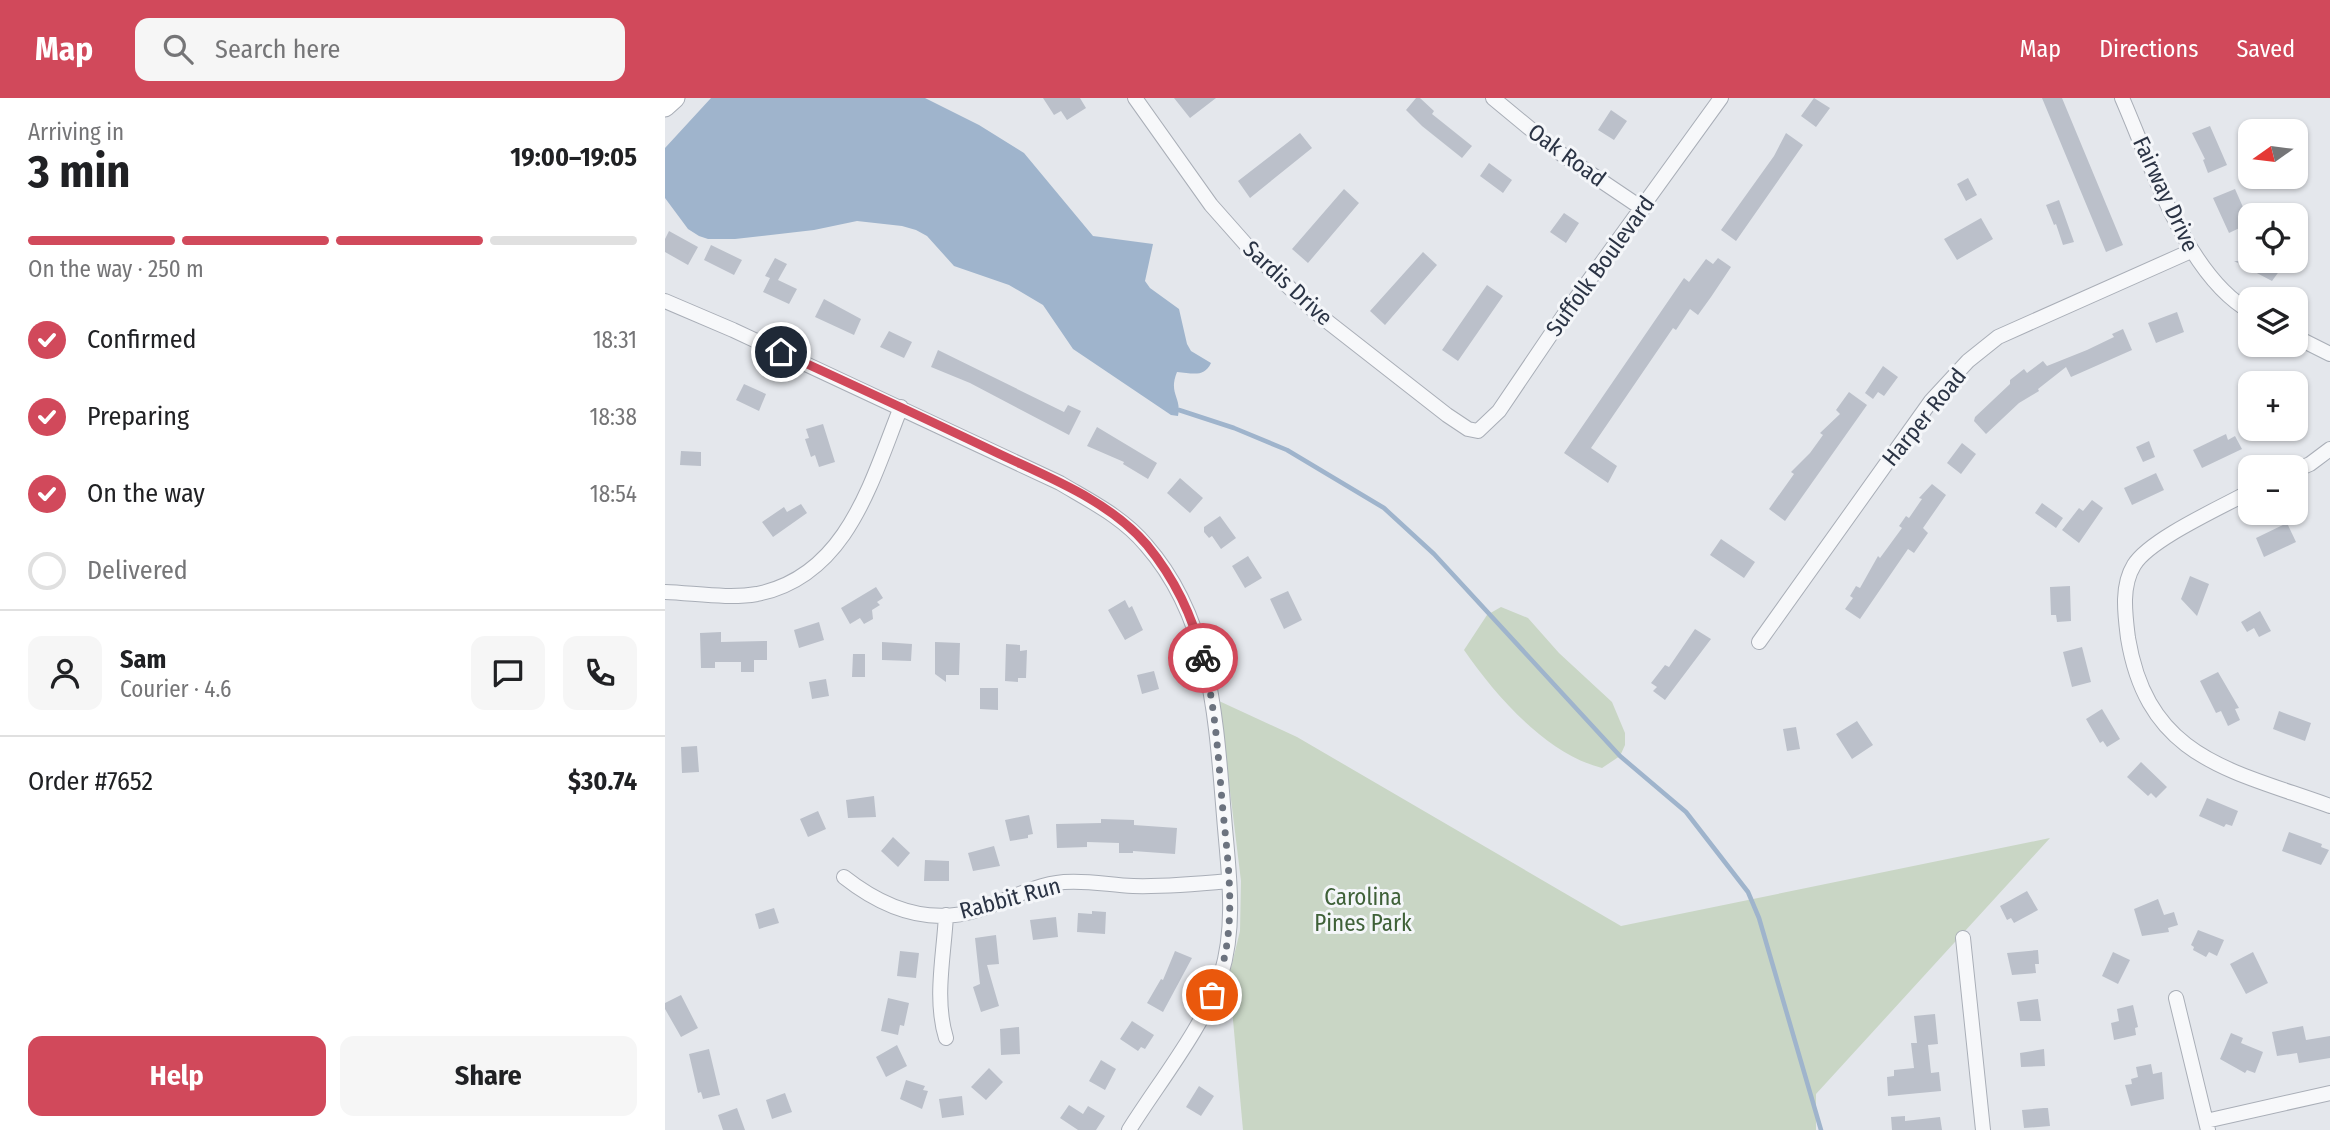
<!DOCTYPE html>
<html lang="en">
<head>
<meta charset="utf-8">
<style>
	:root { --surface:#fff; --page:#f6f6f6; --text:#202124; --muted:#757577; --line:#e0e0e0; --accent:#d1495b }
	body { margin:0; font-family:"Fira Sans Condensed",sans-serif; background:var(--page); color:var(--text); height:100vh; display:flex; flex-direction:column; font-size:26px; white-space:nowrap }
	* { box-sizing:border-box; margin:0 }
	p { font-size:23px; color:var(--muted) }
	.icon { flex:none; width:38px; height:38px; fill:none; stroke:currentColor; stroke-width:2; stroke-linecap:round; stroke-linejoin:round }
	.map { position:relative; flex:1; overflow:hidden }
	.drawer { display:flex; flex-direction:column; background:var(--surface); width:665px }
	.drawer>* { flex:none }
	.needle { width:46px; rotate:256deg }
	.controls { position:absolute; left:1573px; top:21px; display:grid; gap:14px }
	.controls a { display:grid; place-items:center; width:70px; height:70px; border-radius:14px; background:var(--surface); box-shadow:0 2px 5px #0004; font-size:35px }
	.pin { position:absolute; display:grid; place-items:center; width:60px; height:60px; color:#fff; margin:-30px; border:4px solid #fff; border-radius:50%; box-shadow:0 2px 7px #0007 }
	.courier { position:absolute; display:grid; place-items:center; width:70px; height:70px; margin:-35px; border:5px solid #d1495b; border-radius:50%; background:#fff; color:#222; box-shadow:0 2px 9px #0007 }
	.head em { font-style:normal; font-weight:700 }
	.head div { display:flex; flex-direction:column-reverse }
	.head { display:flex; align-items:center; justify-content:space-between; height:119px; padding:0 28px }
	h1 { font-size:46px; font-weight:700; line-height:52px }
	.bar { display:grid; grid-template-columns:repeat(4,1fr); gap:10px 7px; align-content:center; height:84px; padding:0 28px }
	.bar i { height:9px; border-radius:5px; background:var(--line) }
	.bar .active { background:var(--accent) }
	.bar p { grid-column:span 4 }
	.line { display:flex; align-items:center; gap:18px; padding:0 28px; border-top:2px solid var(--line) }
	.line div { flex:1 }
	.round { display:grid; place-items:center; flex:none; width:74px; height:74px; border-radius:14px; background:var(--page) }
	ol { padding:0 28px; list-style:none }
	li { display:flex; align-items:center; gap:21px; height:77px }
	li p { margin-inline-start:auto }
	li .icon { padding:7px; border-radius:50%; background:var(--accent); color:#fff; stroke-width:4 }
	li:last-child { color:var(--muted) }
	li i { width:38px; height:38px; border:4px solid var(--line); border-radius:50% }
	.button { display:flex; gap:14px; margin-top:auto; padding:14px 28px }
	.button a { flex:1; height:80px; border-radius:14px; background:var(--accent); color:#fff; font-size:28px; font-weight:700; line-height:80px; text-align:center }
	.button a+a { background:var(--page); color:var(--text) }
	header { display:flex; align-items:center; gap:42px; box-sizing:border-box; height:98px; padding:0 35px; background:var(--accent); color:#fff }
	header strong { font-size:33px }
	nav { display:flex; gap:38px; margin-inline-start:auto; font-size:24px }
	.search { width:490px; height:63px; background:var(--page); display:flex; align-items:center; gap:18px; box-sizing:border-box; padding:0 24px; border-radius:14px; color:var(--muted); font-size:26px }
	main { display:flex; flex:1; min-height:0 }
	.map>svg:first-child { display:block }
	.green { fill:#c9d6c5 }
	.water { fill:#9fb4cc }
	.lines { fill:none; stroke-linecap:round; stroke-linejoin:round }
	.stream { stroke:#9fb4cc; stroke-width:4.5 }
	.building { fill:#bbc0ca }
	.street-casing { stroke:#a9aeb7; stroke-width:16 }
	.secondary-casing { stroke:#a9aeb7; stroke-width:21 }
	.street { stroke:#f7f8fa; stroke-width:14 }
	.secondary { stroke:#fff; stroke-width:19 }
	.done { stroke:#6c737f; stroke-width:7; stroke-dasharray:0 12.6 }
	.route { stroke:#d1495b; stroke-width:9 }
	.labels { text-anchor:middle; stroke-width:6; stroke-linejoin:round; paint-order:stroke }
	.street-label { font-size:23px; fill:#2b3445; stroke:#f4f6f9 }
	.park-label { font-size:23px; fill:#3f6138; stroke:#f4f6f9 }
</style>
</head>
<body>
<header>
<strong>Map</strong>
<div class="search"><svg class="icon" aria-label="search" viewBox="0 0 24 24"><circle cx="10" cy="10" r="6"/><path d="M15 15l6 6"/></svg>Search here</div>
<nav><a>Map</a><a>Directions</a><a>Saved</a></nav>
</header>
<main>
<section class="drawer">
<div class="head"><div><h1>3 min</h1><p>Arriving in</p></div><em>19:00–19:05</em></div>
<div class="bar"><i class="active"></i><i class="active"></i><i class="active"></i><i></i><p>On the way · 250 m</p></div>
<ol>
<li><svg class="icon" aria-label="check" viewBox="0 0 24 24"><path d="M5 12l5 5 9-10"/></svg>Confirmed<p>18:31</p></li>
<li><svg class="icon" aria-label="check" viewBox="0 0 24 24"><path d="M5 12l5 5 9-10"/></svg>Preparing<p>18:38</p></li>
<li><svg class="icon" aria-label="check" viewBox="0 0 24 24"><path d="M5 12l5 5 9-10"/></svg>On the way<p>18:54</p></li>
<li><i></i>Delivered</li>
</ol>
<div class="line" style="height:126px"><a class="round"><svg class="icon" aria-label="person" viewBox="0 0 24 24"><circle cx="12" cy="8" r="4"/><path d="M4 21q1-7 8-7t8 7"/></svg></a><div><b>Sam</b><p>Courier · 4.6</p></div><a class="round"><svg class="icon" aria-label="chat" viewBox="0 0 24 24"><path d="M4 5h16v11H9l-5 4z"/></svg></a><a class="round"><svg class="icon" aria-label="phone" viewBox="0 0 24 24"><path d="M5 4h4l2 5-3 2q2 4 5 5l2-3 5 2v4C11 20 4 13 5 4z"/></svg></a></div>
<div class="line" style="height:91px"><div>Order #7652</div><b>$30.74</b></div>
<div class="button"><a>Help</a><a>Share</a></div>
</section>
<div class="map">
<svg width="1665" height="1032" viewBox="0 0 1665 1032">
	<rect width="100%" height="100%" fill="#e4e7ec"/>
	<path class="green" d="M836,509L863,520L894,555L947,604L960,635V647L955,658L937,670C881,656 831,598 799,552L822,517Z
		M554,603L632,639L956,828L1385,740L1151,996V1032H578L564,878L575,833L576,783Z"/>
	<path class="water" d="M46,0H260L314,27L359,55L428,138L488,146L480,183L485,190L514,211L522,246L526,253L546,265C539,280 527,275 512,274C503,296 517,299 513,318L506,317L408,251L378,207L344,187L289,168L262,138L251,132L237,128L192,123L149,132L70,141H43L34,138L23,131L0,100V50Z"/>
	<g class="lines">
		<path class="stream" d="M514,312L569,330L622,352L719,410L769,456L955,658L1021,714L1083,794L1094,820L1156,1032"/>
	</g>
	<path class="building" d="M378,0H415L421,10L402,22L396,13L389,17Z
		M509,0H551L525,20Z
		M751,0H755L769,13L767,16L807,48L797,60L757,28L741,12Z
		M1149,0L1165,10L1151,29L1136,18Z
		M1377,0H1397L1458,147L1441,154Z
		M946,12L962,23L949,42L933,32Z
		M1545,28L1562,67L1543,75L1538,62L1540,61L1527,35Z
		M635,35L647,50L585,100L573,83Z
		M1121,35L1138,47L1071,143L1056,132L1109,58Z
		M824,65L847,82L838,95L815,78Z
		M1303,80L1312,97L1301,103L1292,86Z
		M679,91L694,105L643,165L627,151Z
		M1570,91L1585,125L1564,135L1548,100Z
		M1394,102L1409,144L1398,147L1391,126L1389,127L1381,107Z
		M899,115L914,125L901,145L885,134Z
		M1316,120L1328,141L1292,162L1279,141Z
		M4,133L33,149L23,167L0,154V141Z
		M1586,140V163H1610L1618,168L1607,183L1569,163H1579L1573,158Z
		M46,147L77,162L69,177L39,162Z
		M758,154L772,167L720,227L705,213Z
		M110,160L122,166L113,182L132,191L124,206L98,194L105,180L100,178Z
		M1053,160L1066,169L1046,199L1033,217L1025,211L1011,232L1008,230L926,350L952,368L943,385L899,355L1019,180L1024,184L1041,161L1048,166Z
		M822,187L838,198L793,263L777,252Z
		M159,201L196,221L189,237L150,219Z
		M1512,214L1519,234L1491,245L1483,225Z
		M1458,231L1467,252L1406,279L1401,269L1373,291L1374,293L1354,305L1321,336L1309,323L1310,319L1345,286V282L1359,271L1362,275L1378,263L1382,268L1422,252L1449,239L1447,236Z
		M224,233L247,244L239,260L215,249Z
		M273,252L399,314L403,307L416,313L404,337L305,285L266,269Z
		M1218,268L1233,279L1219,298L1213,294L1208,301L1200,295Z
		M79,286L101,296L94,313L71,302Z
		M1184,294L1202,307L1120,423L1104,411L1129,376L1126,374L1145,355L1158,337L1155,335L1175,316L1171,312Z
		M158,326L170,364L154,369L150,357L146,359L140,341L144,340L141,331Z
		M432,329L492,365L483,381L458,366L459,364L422,348Z
		M1561,336L1563,342L1570,338L1577,351L1537,370L1528,352Z
		M1484,343L1490,359L1478,364L1471,349Z
		M1297,345L1311,356L1296,376L1282,365Z
		M16,353L36,354V368L15,367Z
		M1491,375L1499,392L1467,407L1459,390Z
		M515,380L538,400L525,415L502,395Z
		M1267,386L1281,397L1258,430L1263,435L1249,455L1243,451L1195,521L1180,511L1188,500L1185,498L1191,488L1195,490L1213,458L1215,460L1237,430L1234,428L1241,418L1244,420L1257,401L1254,400Z
		M1427,402L1438,410L1414,445L1397,432L1414,410L1418,413Z
		M1377,405L1398,420L1391,430L1370,415Z
		M136,406L142,415L108,439L97,424L119,409L122,414Z
		M555,418L571,440L556,451L547,438L544,440L539,434V429Z
		M1622,425L1631,444L1599,459L1591,440Z
		M1056,441L1090,464L1079,480L1045,457Z
		M583,458L597,480L580,490L567,468Z
		M1525,478L1544,486L1532,518L1516,501Z
		M1405,488L1406,523L1392,524L1391,517H1386L1385,489Z
		M211,489L218,500L212,504L215,507L207,512L208,521L199,526L195,520L185,526L176,510Z
		M623,493L637,522L619,531L605,501Z
		M460,502L464,510L467,508L478,532L460,542L443,512Z
		M1595,513L1606,533L1594,539L1589,530L1582,534L1576,524Z
		M154,524L159,542L134,550L129,532Z
		M1030,531L1046,541L1000,602L988,593L992,589L986,585L1000,567L1004,569Z
		M56,534V544L102,543V562H89V574H76V564H50V570H36L35,535Z
		M217,544L247,546L246,563L217,562Z
		M270,544L295,545L294,577H281V584L270,576Z
		M341,546L355,547V553L362,552L361,580H353V584L340,583Z
		M1417,549L1426,584L1407,589L1398,554Z
		M188,556H200V579H187Z
		M489,573L494,591L477,596L472,577Z
		M1553,574L1574,610L1570,611L1575,622L1563,628L1556,613L1551,615L1535,583Z
		M161,581L164,598L147,601L144,584Z
		M315,590H333V612L315,611Z
		M1437,611L1455,641L1442,649L1438,643L1435,645L1421,621Z
		M1614,613L1646,625L1640,643L1608,631Z
		M1192,623L1208,647L1187,661L1171,636Z
		M1131,629L1135,651L1122,653L1118,631Z
		M32,648L34,674L17,675L16,649Z
		M1476,664L1502,689L1491,700L1486,695L1483,698L1462,679Z
		M209,698L211,719L183,720L181,702Z
		M1542,700L1573,713L1567,728L1561,726L1559,729L1534,718Z
		M153,713L161,731L143,739L135,721Z
		M364,717L368,736L363,737V740L345,743L340,722Z
		M436,721L469,722V727L512,730L510,756L468,753V755H454V745L422,744V749L392,750L391,726L436,725Z
		M1624,734L1657,746L1656,749L1664,752L1656,767L1617,753Z
		M228,739L245,755L233,769L216,753Z
		M329,748L335,768L308,773L303,755Z
		M260,762L284,763V783H259Z
		M1362,793L1373,812L1349,825L1346,820L1342,822L1335,808Z
		M1493,801L1499,817L1509,814L1513,827L1503,830L1504,834L1477,838L1469,811Z
		M109,810L114,825L94,831L90,816Z
		M427,813L441,814L440,836L412,834L413,815L427,816Z
		M391,819L393,839L368,842L365,822Z
		M1533,832L1559,842L1552,858L1544,854L1541,859L1528,852L1529,849L1526,847Z
		M331,837L334,866L322,867L334,908L316,914L308,889L315,886L310,840Z
		M1373,852L1374,866H1370L1371,875L1347,877L1342,855Z
		M235,853L254,855L251,880L232,878Z
		M510,853L527,860L498,914L482,905L496,881L498,882Z
		M1448,854L1465,862L1453,886L1437,878Z
		M1588,854L1603,885L1581,896L1565,866Z
		M16,897L33,930L16,939L0,911V905Z
		M223,900L244,905L239,928L235,927L233,937L216,933Z
		M1373,901L1376,923H1355L1352,904Z
		M1468,907L1473,929L1470,930L1471,937L1449,942L1446,925L1454,923L1452,911Z
		M1270,916L1273,946L1263,947L1266,975L1274,974L1276,993L1223,998L1222,979L1229,978V972L1249,970L1246,945H1252L1249,918Z
		M467,923L489,937L480,951L476,949L473,953L455,941Z
		M1638,928L1641,942L1665,938V960L1634,965L1632,955L1612,958L1607,934Z
		M354,929L355,956L336,957L335,931Z
		M1566,935L1578,940L1576,945L1598,954L1590,975L1582,972L1580,975L1555,961Z
		M232,947L242,968L221,979L211,959Z
		M44,951L55,997L38,1001L36,994L33,995L24,956Z
		M1379,951L1380,968L1356,969L1355,955Z
		M436,962L451,971L440,992L424,983Z
		M1486,966L1488,976L1497,974L1499,1001L1466,1008L1460,987L1467,986L1466,981L1473,979L1471,969Z
		M324,970L338,984L321,1002L306,989Z
		M241,982L260,988L258,992L263,993L257,1011L235,1001Z
		M534,988L549,998L536,1018L521,1009Z
		M120,995L127,1014L107,1021L101,1002Z
		M297,998L299,1017L277,1020L274,1001Z
		M404,1007L418,1016L423,1008L440,1018L431,1032H413L395,1020Z
		M72,1010L80,1032H58L53,1017Z
		M1379,1010H1383L1385,1028L1359,1030L1357,1012Z
		M1240,1018V1023L1275,1019L1277,1032H1227L1226,1019Z"/>
	<g class="lines">
		<defs>
			<path id="street" d="M470,0L546,107L592,159L649,213L782,317L803,331L813,333L834,313L899,217L1056,0
				M828,0L892,53L978,111
				M1457,0C1486,66 1521,178 1586,214
				M0,203L68,232L395,385C425,403 458,419 481,447C547,522 551,623 559,718C563,770 572,825 556,877C540,927 492,987 464,1032
				M1631,239L1665,256
				M1631,372L1645,366L1665,351
				M1586,393C1557,409 1485,441 1469,467C1456,488 1460,516 1463,540C1483,661 1566,672 1665,708
				M0,494C29,495 63,501 92,496C182,478 206,384 236,309
				M1094,544L1266,303L1303,263L1333,239L1526,153
				M179,779C217,809 263,828 313,812C342,803 367,787 399,784C422,782 445,787 468,788C500,789 532,786 564,783
				M1298,840L1318,1032
				M1511,900L1543,1032
				M281,940C269,901 279,857 281,817
				M1541,1023L1665,995"/>
			<path id="secondary" d="M0,9L10,0"/>
		</defs>
		<use href="#street" class="street-casing"/>
		<use href="#secondary" class="secondary-casing"/>
		<use href="#street" class="street"/>
		<use href="#secondary" class="secondary"/>
	</g>
	<g class="lines">
		<path class="done" d="M538,560C550,607 553,655 557,703C563,768 575,836 547,897"/>
		<path class="route" d="M116,254C186,286 255,318 324,351C377,377 442,400 482,447C509,480 528,519 538,560"/>
	</g>
	<g class="labels">
		<g class="street-label">
			<text transform="translate(902 57) rotate(36)" y="8">Oak Road</text>
			<text transform="translate(1501 96) rotate(65)" y="8">Fairway Drive</text>
			<text transform="translate(935 168) rotate(-54)" y="8">Suffolk Boulevard</text>
			<text transform="translate(623 185) rotate(43)" y="8">Sardis Drive</text>
			<text transform="translate(1259 319) rotate(-51)" y="8">Harper Road</text>
			<text transform="translate(345 800) rotate(-15)" y="8">Rabbit Run</text>
		</g>
		<g class="park-label">
			<text x="698" y="807">Carolina<tspan x="698" dy="26">Pines Park</tspan></text>
		</g>
	</g>
</svg>
<div class="controls">
<a><svg class="needle" viewBox="-14 -14 28 28"><path d="M0-13l5 13h-10z" fill="#e53935"/><path d="M0 13l5-13h-10z" fill="#757577"/></svg></a>
<a><svg class="icon" aria-label="locate" viewBox="0 0 24 24"><circle cx="12" cy="12" r="6"/><path d="M12 2v4M12 18v4M2 12h4M18 12h4"/></svg></a>
<a><svg class="icon" aria-label="layers" viewBox="0 0 24 24"><path d="M12 4l9 5-9 5-9-5zM3 14l9 5 9-5"/></svg></a>
<a>+</a>
<a>−</a>
</div>
<div class="pin" style="left:547px;top:897px;background:#ea580c"><svg class="icon" aria-label="bag" viewBox="0 0 24 24"><path d="M5 8h14l-1 12H6zM9 8a3 3 0 0 1 6 0"/></svg></div>
<div class="pin" style="left:116px;top:254px;background:#1f2937"><svg class="icon" aria-label="home" viewBox="0 0 24 24"><path d="M3 11l9-7 9 7M6 9v11h12V9"/></svg></div>
<div class="courier" style="left:538px;top:560px"><svg class="icon" aria-label="bike" viewBox="0 0 24 24"><circle cx="6" cy="16" r="4"/><circle cx="18" cy="16" r="4"/><path d="M6 16l4-8h5l3 8M10 8l3 8H6M13 5h3"/></svg></div>
</div>
</main>
</body>
</html>
